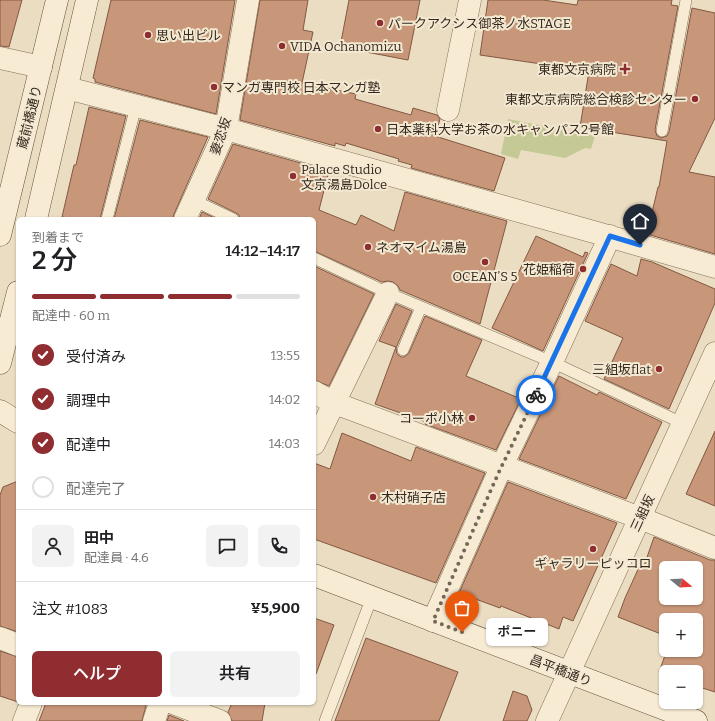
<!DOCTYPE html>
<html lang="ja">
<head>
<meta charset="utf-8">
<style>
	:root { --surface:#fff; --page:#f2f2f2; --text:#202124; --muted:#757577; --line:#e0e0e0; --accent:#902d31 }
	body { margin:0; font-family:Bitter,"Noto Sans JP",serif; background:var(--page); color:var(--text); height:100vh; display:flex; flex-direction:column; font-size:15px; white-space:nowrap }
	* { box-sizing:border-box; margin:0 }
	p { font-size:13px; color:var(--muted) }
	.icon { flex:none; width:22px; height:22px; fill:none; stroke:currentColor; stroke-width:2; stroke-linecap:round; stroke-linejoin:round }
	.map { position:relative; flex:1; overflow:hidden }
	.side { position:absolute; left:16px; top:217px; width:300px; height:488px; display:flex; flex-direction:column; background:var(--surface); border-radius:6px; box-shadow:0 1px 3px #0004 }
	.side>* { flex:none }
	.needle { width:26px; rotate:108deg }
	.fabs { position:absolute; left:659px; top:561px; display:grid; gap:8px }
	.fabs a { display:grid; place-items:center; width:44px; height:44px; border-radius:6px; background:var(--surface); box-shadow:0 1px 3px #0004; font-size:20px }
	.pin { position:absolute; display:grid; place-items:center; width:34px; height:34px; color:#fff; margin:-41px -17px; border-radius:50% 50% 50% 0; rotate:-45deg; box-shadow:0 0 4px #0007 }
	.pin .icon { rotate:45deg }
	.courier { position:absolute; display:grid; place-items:center; width:40px; height:40px; margin:-20px; border:3px solid #1a73e8; border-radius:50%; background:#fff; color:#222; box-shadow:0 1px 5px #0007 }
	.bubble { position:absolute; height:28px; border-radius:6px; background:var(--surface); box-shadow:0 1px 3px #0004; font-size:13px; font-weight:600; line-height:28px; text-align:center }
	.headline em { font-style:normal; font-weight:600 }
	.headline div { display:flex; flex-direction:column-reverse }
	.headline { display:flex; align-items:center; justify-content:space-between; height:68px; padding:0 16px }
	h1 { font-size:26px; font-weight:600; line-height:30px }
	.bar { display:grid; grid-template-columns:repeat(4,1fr); gap:6px 4px; align-content:center; height:48px; padding:0 16px }
	.bar i { height:5px; border-radius:3px; background:var(--line) }
	.bar .on { background:var(--accent) }
	.bar p { grid-column:span 4 }
	.line { display:flex; align-items:center; gap:10px; padding:0 16px; border-top:1px solid var(--line) }
	.line div { flex:1 }
	.round { display:grid; place-items:center; flex:none; width:42px; height:42px; border-radius:6px; background:var(--page) }
	ol { padding:0 16px; list-style:none }
	li { display:flex; align-items:center; gap:12px; height:44px }
	li p { margin-inline-start:auto }
	li .icon { padding:4px; border-radius:50%; background:var(--accent); color:#fff; stroke-width:4 }
	li:last-child { color:var(--muted) }
	li i { width:22px; height:22px; border:2px solid var(--line); border-radius:50% }
	.primary-button { display:flex; gap:8px; margin-top:auto; padding:8px 16px }
	.primary-button a { flex:1; height:46px; border-radius:6px; background:var(--accent); color:#fff; font-size:16px; font-weight:600; line-height:46px; text-align:center }
	.primary-button a+a { background:var(--page); color:var(--text) }
	.map>svg:first-child { display:block }
	.green { fill:#c5c996 }
	.building { fill:#c89779; stroke:#825841; fill-rule:evenodd }
	.lines { fill:none; stroke-linecap:round; stroke-linejoin:round }
	.lane-casing { stroke:#846f5a; stroke-width:12 }
	.street-casing { stroke:#846f5a; stroke-width:23 }
	.secondary-casing { stroke:#66503d; stroke-width:23 }
	.lane { stroke:#f7ebd4; stroke-width:11 }
	.street { stroke:#f7ebd4; stroke-width:22 }
	.secondary { stroke:#f7ebd4; stroke-width:22 }
	.done { stroke:#756757; stroke-width:4; stroke-dasharray:0 7.2 }
	.route { stroke:#1a73e8; stroke-width:5 }
	.poi-dot { fill:#902d31; stroke:#f3e8d1; stroke-width:1.5 }
	.labels { text-anchor:middle; stroke-width:4; stroke-linejoin:round; paint-order:stroke }
	.poi-label { font-size:13px; fill:#35281d; stroke:#f3e8d1; text-anchor:start }
	.street-label { font-size:13px; fill:#35281d; stroke:#f3e8d1 }
</style>
</head>
<body>
<div class="map">
<svg width="715" height="721" viewBox="0 0 715 721">
	<rect width="100%" height="100%" fill="#ebddc2"/>
	<path class="green" d="M508,119L595,136L591,149L585,148L565,158L521,150L518,159L501,154Z"/>
	<path class="building" d="M0,0H22L9,47L0,46Z
		M111,0H235L216,114L95,82V79L93,78Z
		M260,0H308L303,30L313,32L302,83L356,94L355,99L411,115L413,108L437,115L440,119L435,136L505,158L494,191L411,168L412,165L398,161L399,159L346,143L345,146L335,143V146L240,120Z
		M349,0H420L408,60L340,47Z
		M488,0H543L577,5L578,0H672L671,5L678,6L655,130L657,136L661,138L667,136L669,132L692,8L715,13V118L689,172L715,177V254L647,234L658,187H659L667,141L580,127L589,71L480,55Z
		M89,107L126,116L100,219H74L62,217L74,165H76Z
		M140,120L208,137L174,214L173,219H114Z
		M233,144L329,171L319,210L356,225L361,215L394,231L405,192L507,221L480,324L400,290L398,286L393,282L388,281L382,282L314,251V219H240L239,215L236,213L208,199Z
		M202,212L217,219H199Z
		M536,236L583,257L585,252L588,253L543,351L492,328Z
		M641,259L652,262L715,289V303L669,409L604,379L623,338L585,321L611,264L637,276Z
		M314,266L374,294L329,386L314,380Z
		M396,304L412,311L396,348L397,354L401,357H404L409,353L425,316L482,340L466,376L521,399L496,450L425,424L426,422L375,404L396,347L379,341Z
		M559,376L597,395L599,392L662,422L626,499L519,459Z
		M715,431V506L686,494Z
		M342,433L411,461L416,447L485,473L436,583L314,539V463L330,469Z
		M18,481V632L0,626V495L3,487Z
		M508,482L617,523L573,621L563,617L559,629L501,606L500,608L459,593Z
		M654,537L710,560H715V692L696,686V672H666V675L659,672L667,650H696V620H666V636L618,617L625,598L640,565L644,566ZM666,568H696V598H666Z
		M314,618L334,625L316,674L314,673Z
		M366,638L458,672L439,721H335Z
		M0,651L18,657V702L0,696Z
		M513,691L527,696L532,710L527,721H503Z
		M46,703H141L146,705L142,721H39Z
		M232,703H265L262,721H232L228,712Z
		M169,715L184,721H167Z"/>
	<g class="lines">
		<defs>
			<path id="lane" d="M662,131L686,0
				M193,200L233,219
				M107,219L136,106
				M314,258L388,293L552,362L684,424
				M403,350L421,307
				M325,721L372,597"/>
			<path id="street" d="M0,58L41,67
				M67,88L226,129L601,234L715,267
				M448,110L470,0
				M185,219L226,129L248,0
				M314,392L334,403L348,408L640,518L715,548
				M314,444L388,293
				M433,621L498,474L552,362L610,236
				M0,638L18,645
				M173,703L220,721
				M24,721L31,703
				M154,721L160,703
				M547,721L715,353"/>
			<path id="secondary" d="M36,219L87,0
				M0,235L57,0
				M0,363L18,292
				M0,411L18,422
				M314,575L696,721"/>
		</defs>
		<use href="#lane" class="lane-casing"/>
		<use href="#street" class="street-casing"/>
		<use href="#secondary" class="secondary-casing"/>
		<use href="#lane" class="lane"/>
		<use href="#street" class="street"/>
		<use href="#secondary" class="secondary"/>
	</g>
	<g class="lines">
		<path class="done" d="M462,632L433,621L498,474L536,395"/>
		<path class="route" d="M536,395L610,236L640,245"/>
	</g>
	<g class="poi-dot">
		<circle cx="380" cy="23" r="4"/>
		<circle cx="148" cy="35" r="4"/>
		<circle cx="282" cy="46" r="4"/>
		<path d="M623 63h4v4h4v4h-4v4h-4v-4h-4v-4h4z"/>
		<circle cx="214" cy="87" r="4"/>
		<circle cx="695" cy="99" r="4"/>
		<circle cx="378" cy="129" r="4"/>
		<circle cx="293" cy="176" r="4"/>
		<circle cx="368" cy="247" r="4"/>
		<circle cx="485" cy="262" r="4"/>
		<circle cx="583" cy="269" r="4"/>
		<circle cx="659" cy="369" r="4"/>
		<circle cx="472" cy="418" r="4"/>
		<circle cx="373" cy="497" r="4"/>
		<circle cx="593" cy="549" r="4"/>
	</g>
	<g class="labels">
		<g class="poi-label">
			<text x="388" y="28">パークアクシス御茶ノ水STAGE</text>
			<text x="156" y="40">思い出ビル</text>
			<text x="290" y="51">VIDA Ochanomizu</text>
			<text x="616" y="74" text-anchor="end">東都文京病院</text>
			<text x="222" y="92">マンガ専門校 日本マンガ塾</text>
			<text x="687" y="104" text-anchor="end">東都文京病院総合検診センター</text>
			<text x="386" y="134">日本薬科大学お茶の水キャンパス2号館</text>
			<text x="301" y="174">Palace Studio<tspan x="301" dy="15">文京湯島Dolce</tspan></text>
			<text x="376" y="252">ネオマイム湯島</text>
			<text x="575" y="274" text-anchor="end">花姫稲荷</text>
			<text x="485" y="281" text-anchor="middle">OCEAN’S 5</text>
			<text x="651" y="374" text-anchor="end">三組坂flat</text>
			<text x="464" y="423" text-anchor="end">コーポ小林</text>
			<text x="381" y="502">木村硝子店</text>
			<text x="593" y="568" text-anchor="middle">ギャラリーピッコロ</text>
		</g>
		<g class="street-label">
			<text transform="translate(29 117) rotate(-76)" y="5">蔵前橋通り</text>
			<text transform="translate(220 136) rotate(-71)" y="5">妻恋坂</text>
			<text transform="translate(642 513) rotate(-65)" y="5">三組坂</text>
			<text transform="translate(561 670) rotate(21)" y="5">昌平橋通り</text>
		</g>
	</g>
</svg>
<div class="fabs">
<a><svg class="needle" viewBox="-14 -14 28 28"><path d="M0-13l5 13h-10z" fill="#e53935"/><path d="M0 13l5-13h-10z" fill="#757577"/></svg></a>
<a>+</a>
<a>−</a>
</div>
<div class="pin" style="left:462px;top:632px;background:#ea580c"><svg class="icon" aria-label="bag" viewBox="0 0 24 24"><path d="M5 8h14l-1 12H6zM9 8a3 3 0 0 1 6 0"/></svg></div>
<div class="pin" style="left:640px;top:245px;background:#1f2937"><svg class="icon" aria-label="home" viewBox="0 0 24 24"><path d="M3 11l9-7 9 7M6 9v11h12V9"/></svg></div>
<div class="courier" style="left:536px;top:395px"><svg class="icon" aria-label="bike" viewBox="0 0 24 24"><circle cx="6" cy="16" r="4"/><circle cx="18" cy="16" r="4"/><path d="M6 16l4-8h5l3 8M10 8l3 8H6M13 5h3"/></svg></div>
<div class="bubble" style="left:486px;top:618px;width:62px">ポニー</div>
<section class="side">
<div class="headline"><div><h1>2 分</h1><p>到着まで</p></div><em>14:12–14:17</em></div>
<div class="bar"><i class="on"></i><i class="on"></i><i class="on"></i><i></i><p>配達中 · 60 m</p></div>
<ol>
<li><svg class="icon" aria-label="check" viewBox="0 0 24 24"><path d="M5 12l5 5 9-10"/></svg>受付済み<p>13:55</p></li>
<li><svg class="icon" aria-label="check" viewBox="0 0 24 24"><path d="M5 12l5 5 9-10"/></svg>調理中<p>14:02</p></li>
<li><svg class="icon" aria-label="check" viewBox="0 0 24 24"><path d="M5 12l5 5 9-10"/></svg>配達中<p>14:03</p></li>
<li><i></i>配達完了</li>
</ol>
<div class="line" style="height:72px"><a class="round"><svg class="icon" aria-label="person" viewBox="0 0 24 24"><circle cx="12" cy="8" r="4"/><path d="M4 21q1-7 8-7t8 7"/></svg></a><div><b>田中</b><p>配達員 · 4.6</p></div><a class="round"><svg class="icon" aria-label="chat" viewBox="0 0 24 24"><path d="M4 5h16v11H9l-5 4z"/></svg></a><a class="round"><svg class="icon" aria-label="phone" viewBox="0 0 24 24"><path d="M5 4h4l2 5-3 2q2 4 5 5l2-3 5 2v4C11 20 4 13 5 4z"/></svg></a></div>
<div class="line" style="height:52px"><div>注文 #1083</div><b>¥5,900</b></div>
<div class="primary-button"><a>ヘルプ</a><a>共有</a></div>
</section>
</div>
</body>
</html>
